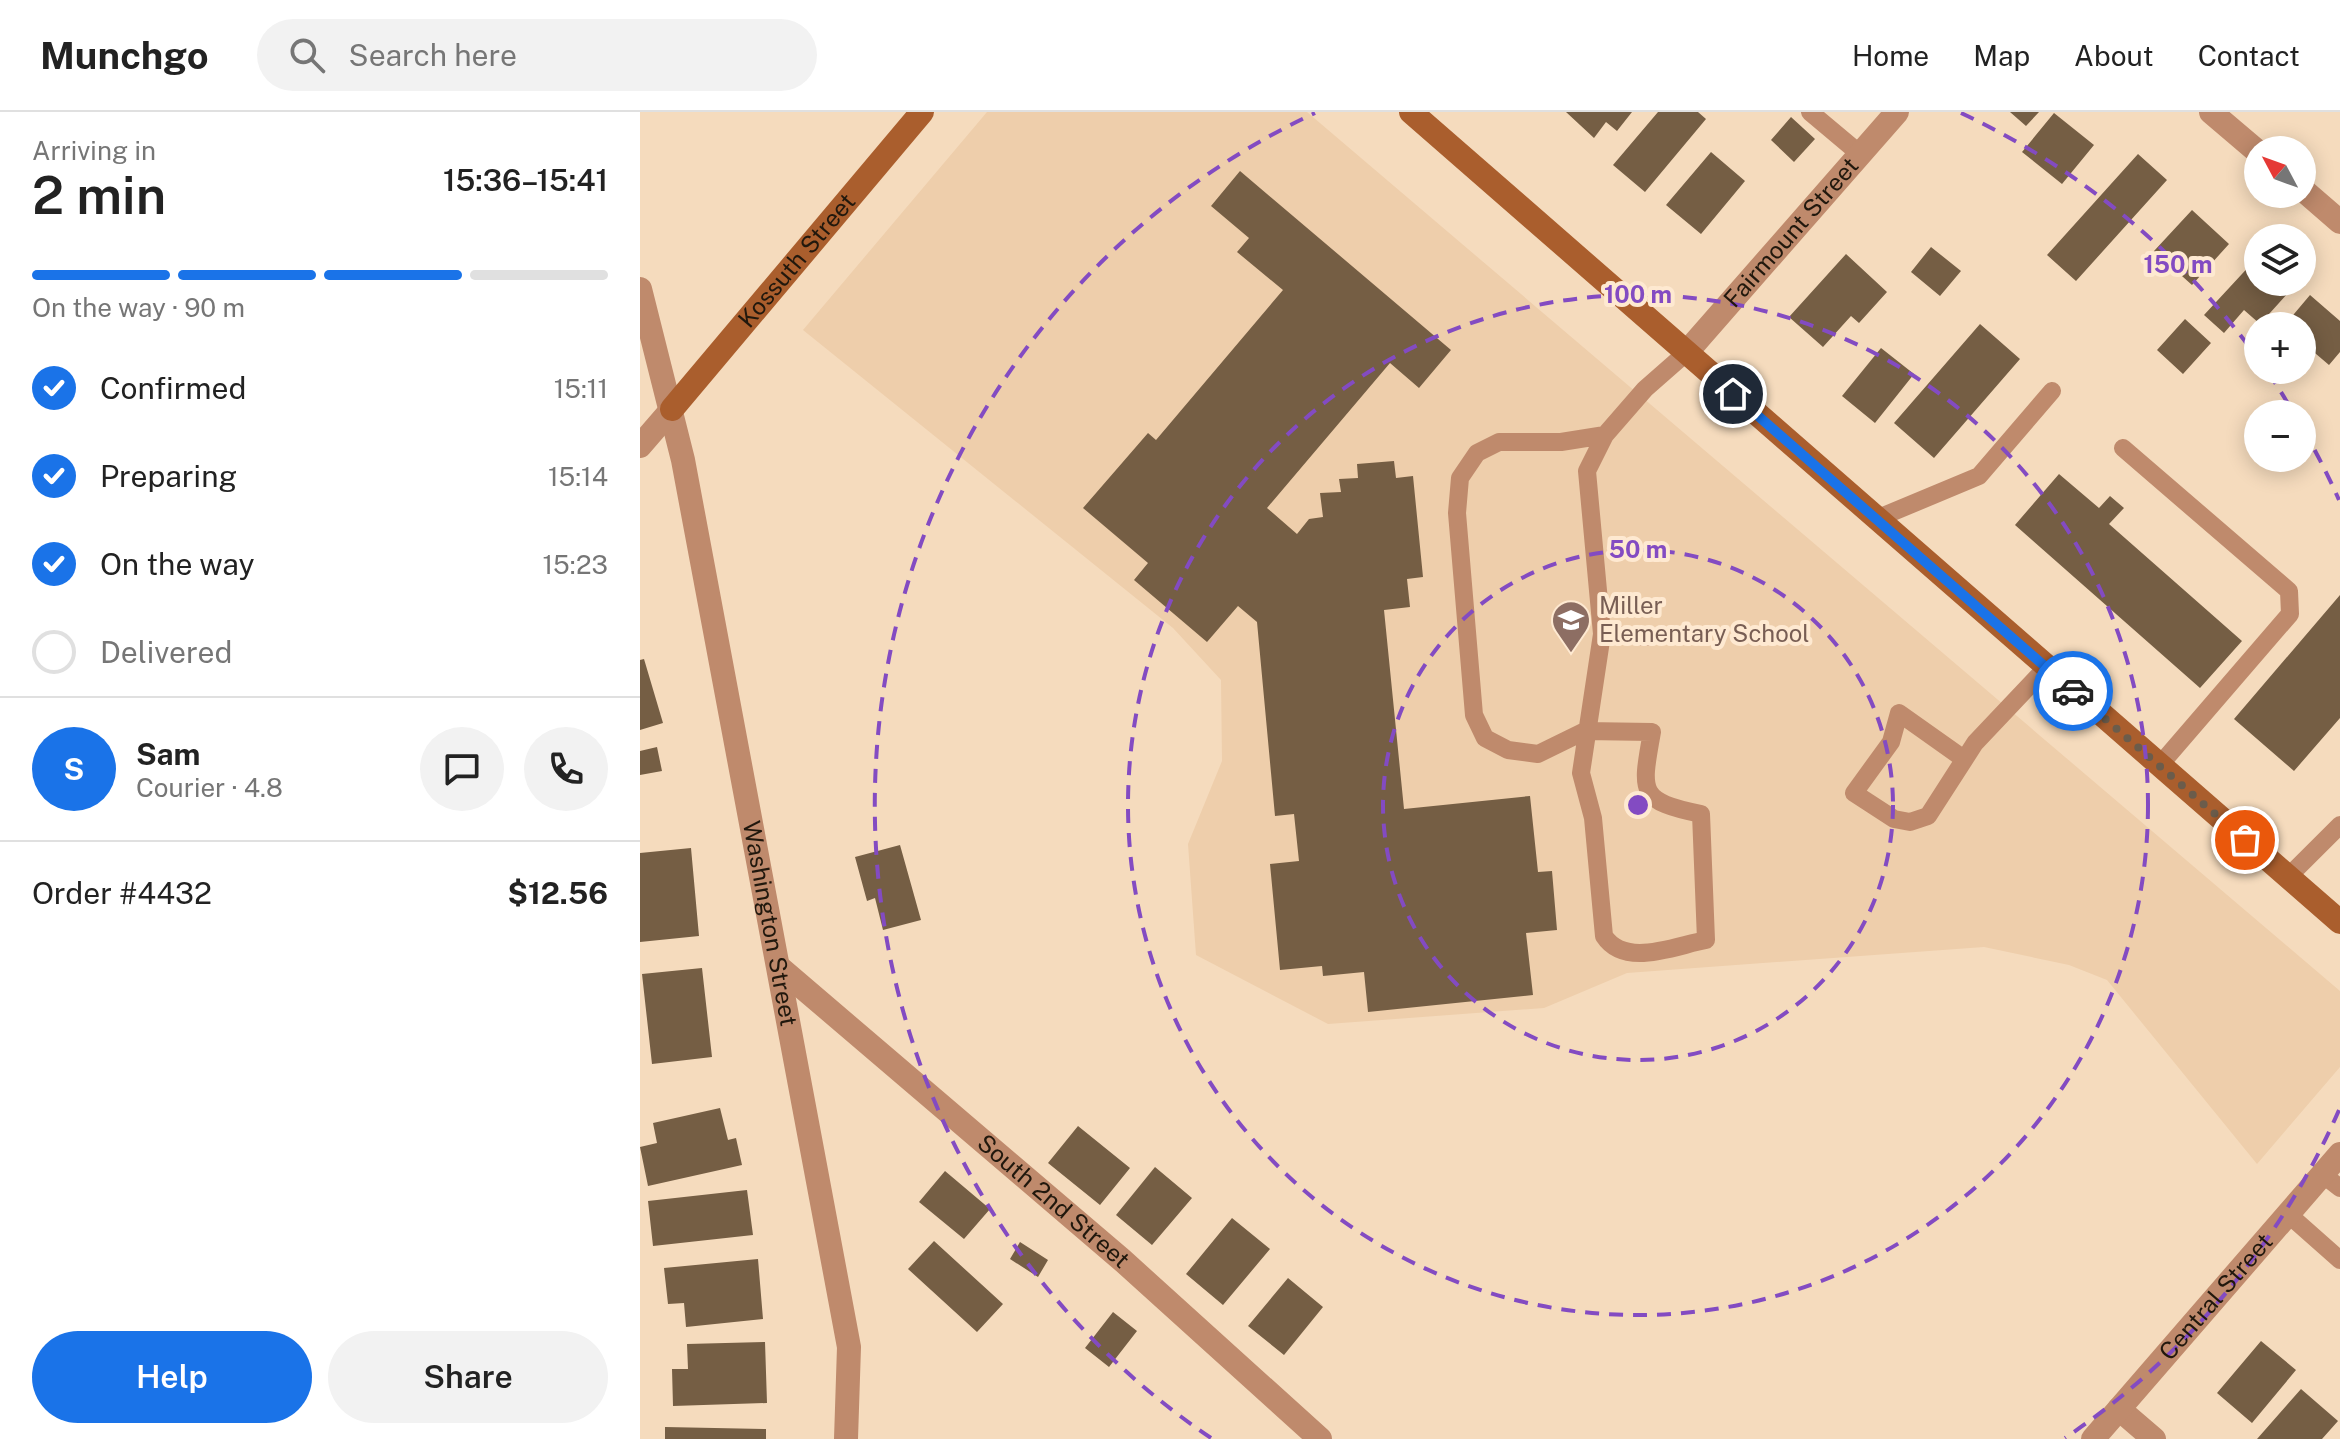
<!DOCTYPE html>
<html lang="en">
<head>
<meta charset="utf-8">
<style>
	:root { --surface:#fff; --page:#f2f2f2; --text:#222; --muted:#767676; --line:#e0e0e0; --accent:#1a73e8 }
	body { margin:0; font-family:"Public Sans",sans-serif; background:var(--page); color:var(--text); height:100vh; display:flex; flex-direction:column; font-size:30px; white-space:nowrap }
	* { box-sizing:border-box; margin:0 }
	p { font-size:26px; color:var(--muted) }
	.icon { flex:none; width:44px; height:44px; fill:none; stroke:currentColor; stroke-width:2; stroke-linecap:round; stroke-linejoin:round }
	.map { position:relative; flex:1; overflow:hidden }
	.side { display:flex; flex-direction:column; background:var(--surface); width:640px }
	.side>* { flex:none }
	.needle { width:52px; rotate:311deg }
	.tools { position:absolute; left:1604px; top:24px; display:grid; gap:16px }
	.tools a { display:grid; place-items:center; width:72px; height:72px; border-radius:50%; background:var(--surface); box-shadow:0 4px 20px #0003; font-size:40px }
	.pin { position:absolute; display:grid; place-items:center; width:68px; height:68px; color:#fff; margin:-34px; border:4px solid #fff; border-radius:50%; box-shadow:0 2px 8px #0007 }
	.courier { position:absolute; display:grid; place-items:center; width:80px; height:80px; margin:-40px; border:6px solid #1a73e8; border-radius:50%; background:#fff; color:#222; box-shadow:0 2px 10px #0007 }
	.overview em { font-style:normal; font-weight:600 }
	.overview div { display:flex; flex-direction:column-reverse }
	.overview { display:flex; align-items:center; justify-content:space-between; height:136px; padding:0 32px }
	h1 { font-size:52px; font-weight:600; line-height:60px }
	.bar { display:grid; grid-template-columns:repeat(4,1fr); gap:12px 8px; align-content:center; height:96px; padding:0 32px }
	.bar i { height:10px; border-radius:6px; background:var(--line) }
	.bar .selected { background:var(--accent) }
	.bar p { grid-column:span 4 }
	.line { display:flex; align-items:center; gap:20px; padding:0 32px; border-top:2px solid var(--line) }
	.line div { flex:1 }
	.round { display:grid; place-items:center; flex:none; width:84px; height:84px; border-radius:42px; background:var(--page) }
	ol { padding:0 32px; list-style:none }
	li { display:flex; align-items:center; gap:24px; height:88px }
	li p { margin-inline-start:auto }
	li .icon { padding:8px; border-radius:50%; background:var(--accent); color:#fff; stroke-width:4 }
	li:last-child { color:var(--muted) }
	li i { width:44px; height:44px; border:4px solid var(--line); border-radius:50% }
	.cta { display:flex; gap:16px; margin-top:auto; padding:16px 32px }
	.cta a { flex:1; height:92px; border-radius:48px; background:var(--accent); color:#fff; font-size:32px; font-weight:600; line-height:92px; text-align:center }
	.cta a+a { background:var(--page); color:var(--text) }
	header { display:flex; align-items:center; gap:48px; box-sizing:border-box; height:112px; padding:0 40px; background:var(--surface); border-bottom:2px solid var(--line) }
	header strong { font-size:38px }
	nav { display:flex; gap:44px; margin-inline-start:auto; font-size:28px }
	.search { width:560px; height:72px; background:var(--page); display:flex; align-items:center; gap:20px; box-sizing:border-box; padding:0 28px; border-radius:44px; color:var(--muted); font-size:30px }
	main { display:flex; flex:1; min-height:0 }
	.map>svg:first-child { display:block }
	.built { fill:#eeceab }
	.building { fill:#755e44 }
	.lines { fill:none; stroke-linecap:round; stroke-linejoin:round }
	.lane { stroke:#bf8a6c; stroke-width:18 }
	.street { stroke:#bf8a6c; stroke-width:24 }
	.secondary { stroke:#aa5e2d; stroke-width:24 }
	.done { stroke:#6b5c4b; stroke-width:8; stroke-dasharray:0 14.4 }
	.route { stroke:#1a73e8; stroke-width:10 }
	.ring { fill:none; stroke:#834bc2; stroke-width:4; stroke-dasharray:14 10 }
	.labels { text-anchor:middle; stroke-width:8; stroke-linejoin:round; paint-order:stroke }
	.street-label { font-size:24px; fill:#21180d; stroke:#fee9d1 }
	.education-label { font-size:24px; fill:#785e54; stroke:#fee9d1; text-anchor:start }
	.centre { fill:#834bc2; stroke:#fee9d1; stroke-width:4 }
	.ring-label { font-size:24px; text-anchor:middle; font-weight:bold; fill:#834bc2; stroke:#fee9d1; stroke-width:8; stroke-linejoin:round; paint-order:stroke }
</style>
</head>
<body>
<header>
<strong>Munchgo</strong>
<div class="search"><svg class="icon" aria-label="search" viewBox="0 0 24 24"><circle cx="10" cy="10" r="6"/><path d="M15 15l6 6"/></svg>Search here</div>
<nav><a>Home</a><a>Map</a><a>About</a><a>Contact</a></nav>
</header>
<main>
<section class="side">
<div class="overview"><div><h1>2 min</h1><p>Arriving in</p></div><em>15:36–15:41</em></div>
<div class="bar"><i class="selected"></i><i class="selected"></i><i class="selected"></i><i></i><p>On the way · 90 m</p></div>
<ol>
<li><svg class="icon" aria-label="check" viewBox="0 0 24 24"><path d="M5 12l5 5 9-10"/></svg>Confirmed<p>15:11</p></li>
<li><svg class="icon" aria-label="check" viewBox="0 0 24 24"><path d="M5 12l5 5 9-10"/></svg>Preparing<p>15:14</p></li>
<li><svg class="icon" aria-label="check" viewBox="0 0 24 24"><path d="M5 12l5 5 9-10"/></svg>On the way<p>15:23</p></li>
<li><i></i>Delivered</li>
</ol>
<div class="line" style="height:144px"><b class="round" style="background:var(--accent);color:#fff">S</b><div><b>Sam</b><p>Courier · 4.8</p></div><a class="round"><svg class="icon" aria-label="chat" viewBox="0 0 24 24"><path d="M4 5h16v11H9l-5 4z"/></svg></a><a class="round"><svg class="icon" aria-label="phone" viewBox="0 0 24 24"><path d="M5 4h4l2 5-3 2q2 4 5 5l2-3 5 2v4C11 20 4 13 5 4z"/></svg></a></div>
<div class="line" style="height:104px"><div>Order #4432</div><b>$12.56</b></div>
<div class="cta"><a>Help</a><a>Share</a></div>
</section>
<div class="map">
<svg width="1700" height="1327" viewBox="0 0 1700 1327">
	<rect width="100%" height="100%" fill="#f5dbbd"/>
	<path class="built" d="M347,0H667L1700,879V955L1617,1052L1467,868L1429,853L1344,835L987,861L904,896L688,912L556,843L548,732L582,649L581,568L533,516L163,218Z"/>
	<path class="building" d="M926,0H992L977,19L966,10L954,26Z
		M1018,0H1058L1066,7L1005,80L973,53Z
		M1370,0H1399L1386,14Z
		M1414,1L1454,33L1422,72L1382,40Z
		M1151,5L1175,27L1154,50L1131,28Z
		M1071,40L1105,69L1061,122L1026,93Z
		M1498,42L1527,68L1436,169L1407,143Z
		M600,59L811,238L779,276L750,251L627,396L657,422L669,407L683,405L680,381L701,380L699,367L718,366L717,352L754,349L756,366L773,364L783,465L767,467L770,495L744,498L764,697L890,684L898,760L912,759L917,818L886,821L893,883L728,900L724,860L683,864L682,854L640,858L630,752L659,749L654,702L635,704L617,510L598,494L567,530L494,468L508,451L443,396L508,321L516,328L643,178L597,140L609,126L571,94Z
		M1552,98L1589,132L1552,173L1514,139Z
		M1291,135L1321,159L1300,184L1271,160Z
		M1206,142L1247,180L1219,211L1211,204L1183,235L1149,205Z
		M1614,149L1618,153V170H1637L1649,180L1620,212L1604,198L1584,221L1564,203Z
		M1670,183L1700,209V240L1689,253L1662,230V214H1644Z
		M1545,207L1571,231L1543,262L1517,238Z
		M1340,212L1380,247L1294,346L1254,311Z
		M1241,236L1274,262L1235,311L1202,284Z
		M1419,362L1459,396L1470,384L1484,396L1469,412L1602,529L1560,576L1375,413Z
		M1700,483V606L1654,659L1594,607Z
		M4,547L23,611L0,618V548Z
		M17,635L22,659L0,663V639Z
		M260,733L281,808L243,818L235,786L227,789L215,745Z
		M51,736L59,824L0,830V741Z
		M62,856L72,945L12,952L2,862Z
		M80,996L88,1028L96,1026L102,1053L8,1074L0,1035L17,1031L13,1011Z
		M438,1014L490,1056L460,1093L408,1051Z
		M515,1055L552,1086L512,1133L476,1103Z
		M305,1059L350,1097L324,1127L279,1090Z
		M107,1078L113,1123L13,1134L8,1089Z
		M592,1106L630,1137L583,1193L546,1162Z
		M294,1129L363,1192L337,1220L268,1157Z
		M380,1130L408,1148L398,1165L370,1147Z
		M118,1147L123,1207L46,1215L44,1191L28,1192L24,1156Z
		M648,1166L683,1195L644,1243L608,1214Z
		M473,1200L497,1219L469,1255L445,1236Z
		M1621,1229L1656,1258L1612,1311L1577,1281Z
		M125,1230L127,1291L33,1294L32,1257H48L47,1232Z
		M1661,1277L1698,1309L1682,1327H1617Z
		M25,1315L126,1317V1327H25Z"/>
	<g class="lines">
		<path class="lane" d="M1170,0L1220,42
			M965,323L947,359L962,522L941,661L953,706L964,824C985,856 1034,834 1066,828L1061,702C998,689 1001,681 1012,620L945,619L898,642L868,638L845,626L834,603L817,401L820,366L837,341L859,330H921L965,323L1005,277L1046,241
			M1483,336L1649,479L1650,502L1519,654
			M1236,407L1339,364L1412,279
			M962,522L1008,525
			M1324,647L1259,601L1251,630L1214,681L1254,707L1270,710L1288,704L1335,631L1406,556
			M1648,765L1700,713
			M1682,1062L1700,1076
			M1648,1102L1700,1148"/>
		<g class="street">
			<path d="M1571,0L1618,40"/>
			<path d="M1662,77L1700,110"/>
			<path id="s1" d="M0,177L43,348L209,1235L206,1327"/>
			<path id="s2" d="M1046,241L1257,0"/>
			<path d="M0,334L32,297"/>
			<path id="s3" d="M141,857L482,1148L680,1327"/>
			<path d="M1479,1297L1514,1327"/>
			<path id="s4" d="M1453,1327L1700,1042"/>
		</g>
		<g class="secondary">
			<path d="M771,0L1700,810"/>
			<path id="s5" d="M32,297L282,0"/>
		</g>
	</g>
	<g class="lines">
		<path class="done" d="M1433,579L1605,728"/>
		<path class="route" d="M1093,282L1433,579"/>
	</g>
	<g class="ring">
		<circle cx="998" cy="693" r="255"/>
		<circle cx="998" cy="693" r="510"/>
		<path d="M1699 998A764 764 0 0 1 1425 1326M571 1326A764 764 0 0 1 675 1M1321 1A764 764 0 0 1 1616 244M1628 260A764 764 0 0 1 1653 300M1663 317A764 764 0 0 1 1699 388"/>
	</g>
	<defs>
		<symbol id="school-pin" viewBox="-11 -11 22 30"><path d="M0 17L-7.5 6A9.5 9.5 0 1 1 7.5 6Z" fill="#8d6e63" stroke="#fee9d1"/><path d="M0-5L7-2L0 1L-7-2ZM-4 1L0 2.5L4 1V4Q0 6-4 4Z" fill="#fff"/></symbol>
	</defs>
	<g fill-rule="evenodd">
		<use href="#school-pin" x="909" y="486" width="44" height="60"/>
	</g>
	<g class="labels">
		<g class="street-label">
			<text dy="8" stroke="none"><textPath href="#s2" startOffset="160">Fairmount Street</textPath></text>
			<text dy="8" stroke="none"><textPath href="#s5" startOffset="194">Kossuth Street</textPath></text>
			<text dy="8" stroke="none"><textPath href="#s1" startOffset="648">Washington Street</textPath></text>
			<text dy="8" stroke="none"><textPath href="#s3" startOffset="358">South 2nd Street</textPath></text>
			<text dy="8" stroke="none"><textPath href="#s4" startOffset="188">Central Street</textPath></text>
		</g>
		<g class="education-label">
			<text x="959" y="502">Miller<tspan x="959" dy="28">Elementary School</tspan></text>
		</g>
	</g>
	<circle cx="998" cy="693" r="12" class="centre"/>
	<g class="ring-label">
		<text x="1538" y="161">150 m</text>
		<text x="998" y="191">100 m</text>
		<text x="998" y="446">50 m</text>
	</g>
</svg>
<div class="tools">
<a><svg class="needle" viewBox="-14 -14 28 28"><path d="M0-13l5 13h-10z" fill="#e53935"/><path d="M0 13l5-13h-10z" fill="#767676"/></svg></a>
<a><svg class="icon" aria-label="layers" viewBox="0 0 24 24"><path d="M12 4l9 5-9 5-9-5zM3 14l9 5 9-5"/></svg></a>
<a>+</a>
<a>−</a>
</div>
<div class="pin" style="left:1605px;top:728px;background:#ea580c"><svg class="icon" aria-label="bag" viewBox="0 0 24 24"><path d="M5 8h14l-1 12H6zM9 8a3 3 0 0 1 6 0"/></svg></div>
<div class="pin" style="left:1093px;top:282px;background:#1f2937"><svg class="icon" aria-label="home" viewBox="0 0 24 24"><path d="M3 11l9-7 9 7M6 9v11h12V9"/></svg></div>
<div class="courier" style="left:1433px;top:579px"><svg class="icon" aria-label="car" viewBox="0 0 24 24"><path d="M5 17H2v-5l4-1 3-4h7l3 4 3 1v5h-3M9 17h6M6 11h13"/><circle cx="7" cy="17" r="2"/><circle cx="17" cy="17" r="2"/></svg></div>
</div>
</main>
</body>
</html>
